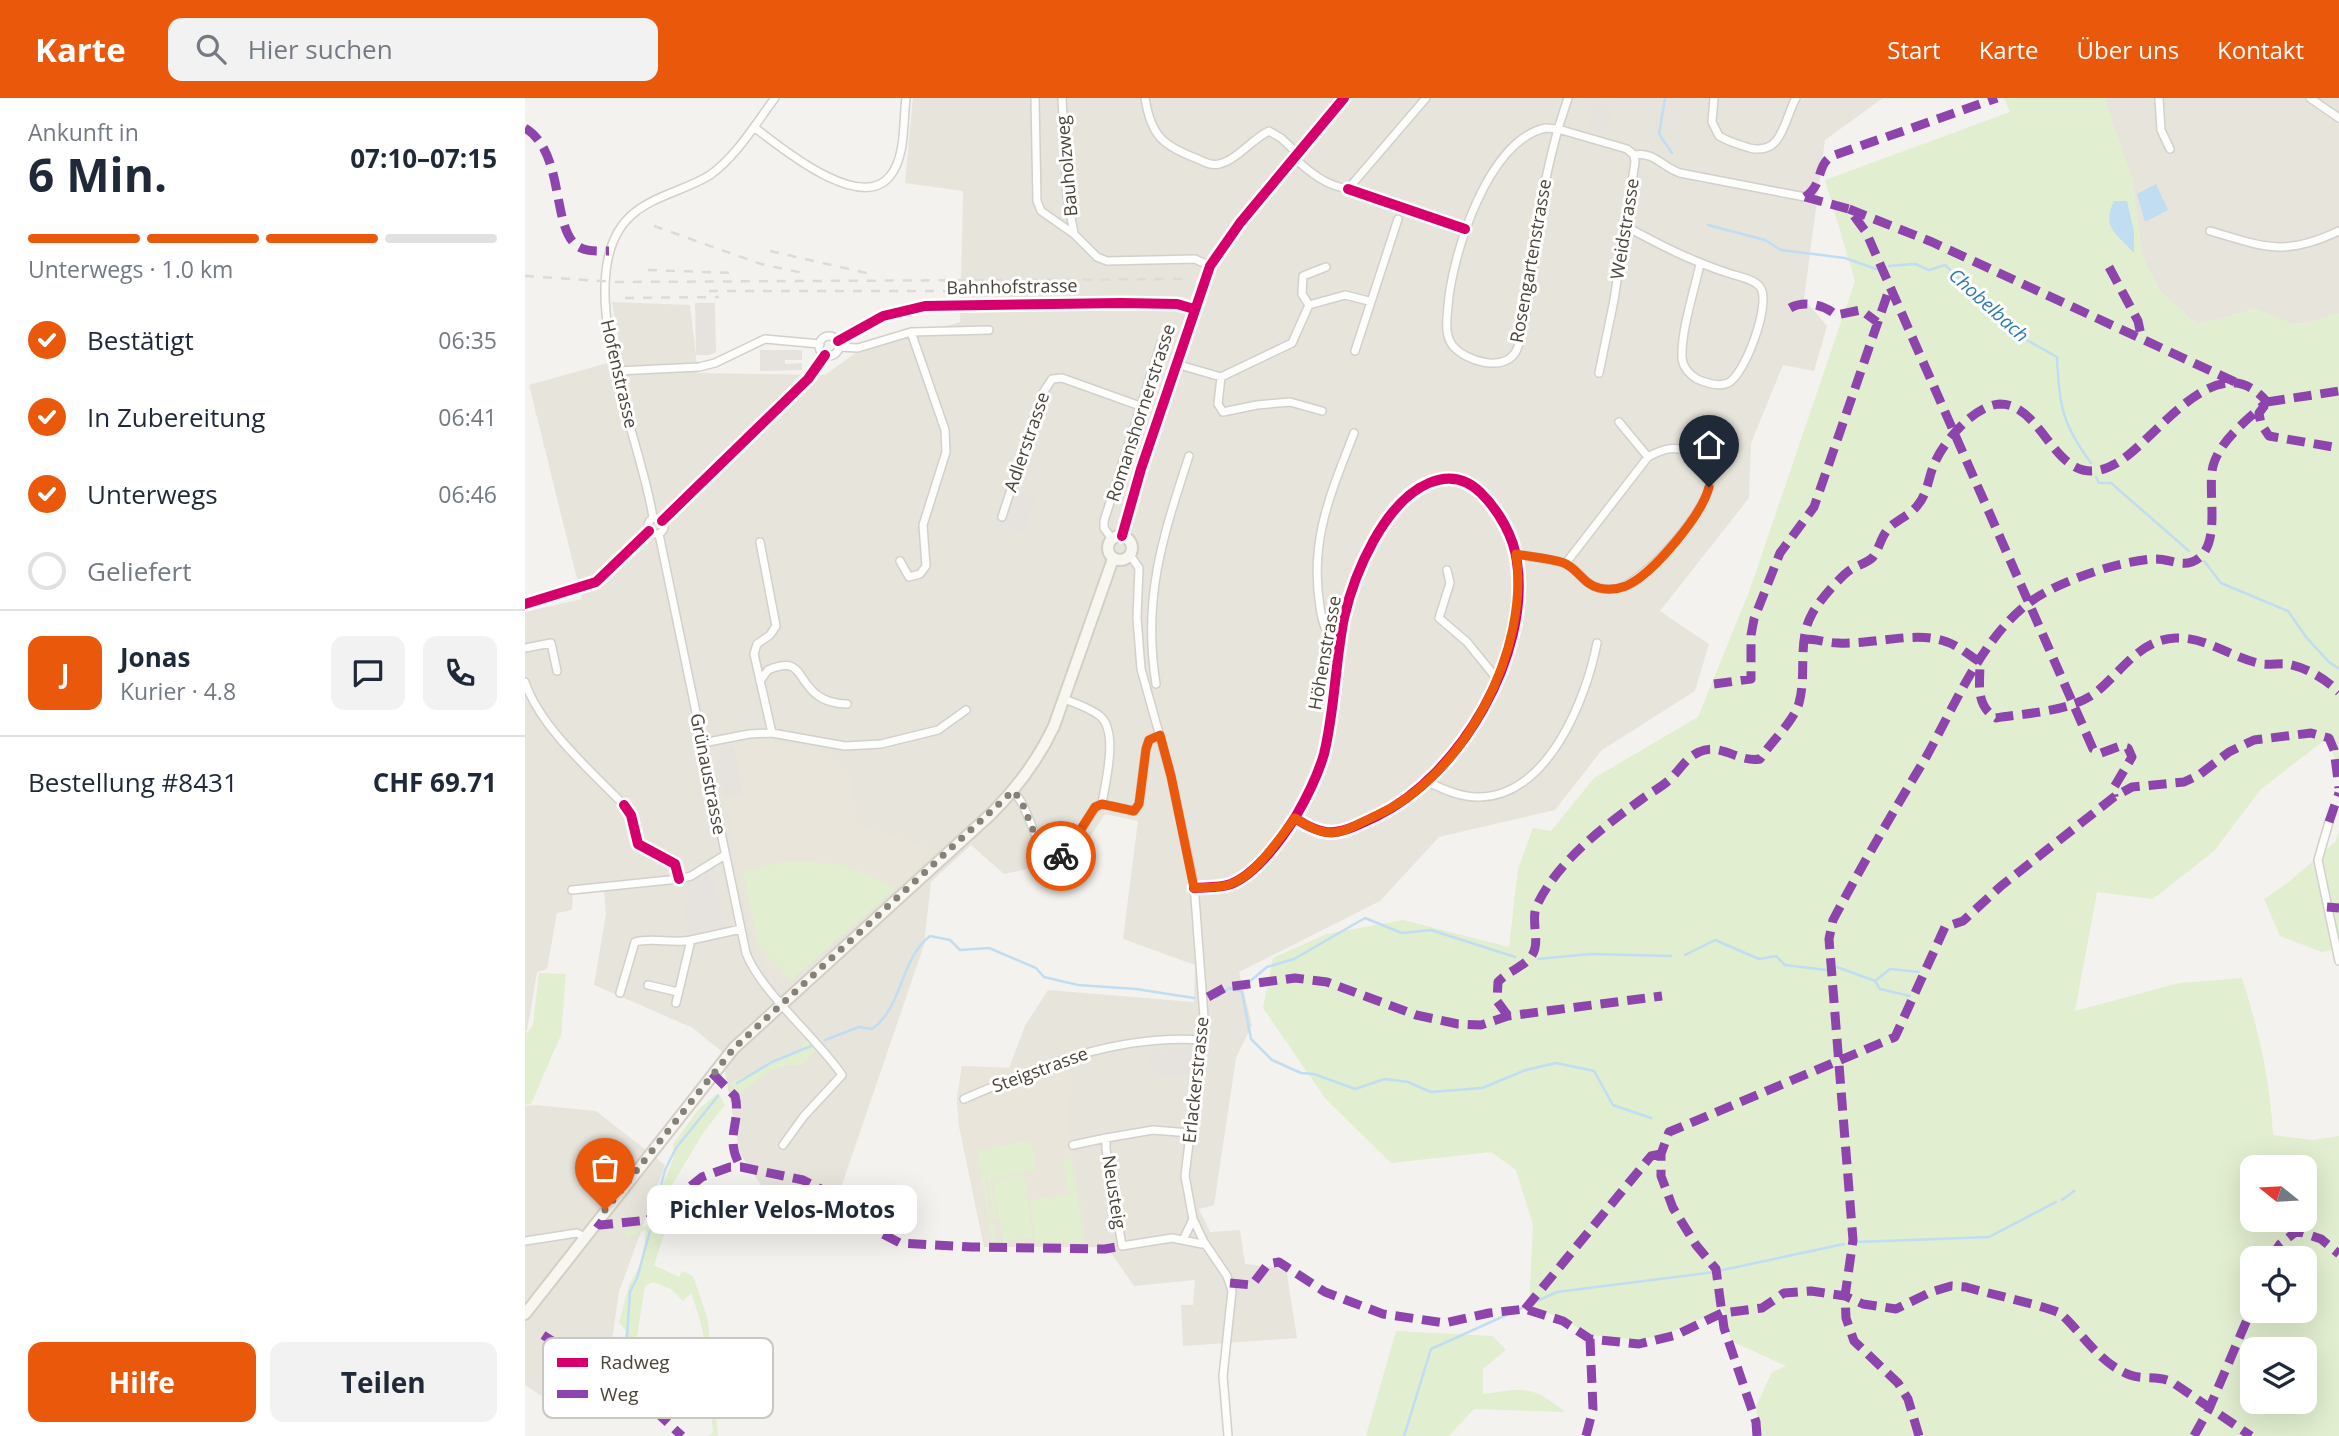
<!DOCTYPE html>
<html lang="de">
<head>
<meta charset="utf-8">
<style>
	:root { --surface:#fff; --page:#f2f2f3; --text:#1f2937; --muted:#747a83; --line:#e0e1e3; --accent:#ea580c }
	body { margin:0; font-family:"Open Sans",sans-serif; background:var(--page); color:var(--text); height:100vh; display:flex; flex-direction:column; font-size:26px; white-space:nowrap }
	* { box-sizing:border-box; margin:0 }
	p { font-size:23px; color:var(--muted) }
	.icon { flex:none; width:38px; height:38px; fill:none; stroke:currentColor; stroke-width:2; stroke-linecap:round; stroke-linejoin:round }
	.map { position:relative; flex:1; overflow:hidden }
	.side { display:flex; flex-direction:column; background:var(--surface); width:525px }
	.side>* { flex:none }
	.needle { width:46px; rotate:288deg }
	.fabs { position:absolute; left:1715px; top:1057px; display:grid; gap:14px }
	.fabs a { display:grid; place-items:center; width:77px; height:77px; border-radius:14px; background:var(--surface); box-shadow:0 7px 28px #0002; font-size:35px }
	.pin { position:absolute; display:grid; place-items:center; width:60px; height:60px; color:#fff; margin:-72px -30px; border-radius:50% 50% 50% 0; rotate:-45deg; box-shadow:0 0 7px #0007 }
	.pin .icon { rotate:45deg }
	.courier { position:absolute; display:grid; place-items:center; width:70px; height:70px; margin:-35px; border:5px solid #ea580c; border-radius:50%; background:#fff; color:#222; box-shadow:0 2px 9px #0007 }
	.bubble { position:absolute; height:49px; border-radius:14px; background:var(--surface); box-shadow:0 7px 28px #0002; font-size:23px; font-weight:700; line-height:49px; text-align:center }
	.headline em { font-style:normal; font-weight:700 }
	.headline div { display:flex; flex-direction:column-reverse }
	.headline { display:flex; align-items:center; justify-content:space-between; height:119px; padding:0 28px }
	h1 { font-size:46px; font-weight:700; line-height:52px }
	.bar { display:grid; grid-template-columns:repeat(4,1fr); gap:10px 7px; align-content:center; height:84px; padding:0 28px }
	.bar i { height:9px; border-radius:5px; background:var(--line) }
	.bar .selected { background:var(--accent) }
	.bar p { grid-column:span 4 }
	.line { display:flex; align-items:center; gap:18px; padding:0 28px; border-top:2px solid var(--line) }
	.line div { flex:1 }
	.round { display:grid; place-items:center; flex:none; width:74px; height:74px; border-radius:14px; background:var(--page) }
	ol { padding:0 28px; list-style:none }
	li { display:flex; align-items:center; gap:21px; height:77px }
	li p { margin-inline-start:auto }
	li .icon { padding:7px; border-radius:50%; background:var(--accent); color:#fff; stroke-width:4 }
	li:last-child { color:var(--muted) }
	li i { width:38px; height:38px; border:4px solid var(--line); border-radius:50% }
	.button { display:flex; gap:14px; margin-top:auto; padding:14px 28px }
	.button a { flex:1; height:80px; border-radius:14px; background:var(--accent); color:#fff; font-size:28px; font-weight:700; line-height:80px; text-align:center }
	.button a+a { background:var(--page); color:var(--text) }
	header { display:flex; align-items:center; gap:42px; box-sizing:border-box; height:98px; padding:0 35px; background:var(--accent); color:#fff }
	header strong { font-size:33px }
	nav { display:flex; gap:38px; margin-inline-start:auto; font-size:24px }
	.search { width:490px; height:63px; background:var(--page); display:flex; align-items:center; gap:18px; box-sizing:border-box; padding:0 24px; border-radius:14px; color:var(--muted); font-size:26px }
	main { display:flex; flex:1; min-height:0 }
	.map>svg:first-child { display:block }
	.residential { fill:#e7e4dc }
	.education { fill:#eae5da }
	.green { fill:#e1eecf; fill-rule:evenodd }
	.parking { fill:#e6e3df }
	.water { fill:#c0ddf1 }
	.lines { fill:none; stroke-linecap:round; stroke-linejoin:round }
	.stream { stroke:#c0ddf1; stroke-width:2.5 }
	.minor-casing { stroke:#d2d0cb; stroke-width:10 }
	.secondary-casing { stroke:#d3cfc5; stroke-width:14 }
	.minor { stroke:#fdfdfc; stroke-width:7 }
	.secondary { stroke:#f7f6f1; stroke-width:10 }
	.rail { stroke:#dbdbda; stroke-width:2.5; stroke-dasharray:9 9; stroke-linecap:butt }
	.quiet { stroke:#8e44ad; stroke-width:9; stroke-dasharray:18 9; stroke-linecap:butt }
	.cycleway-casing { stroke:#fff; stroke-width:15 }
	.cycleway { stroke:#d6006c; stroke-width:10 }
	.done { stroke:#868178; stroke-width:7; stroke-dasharray:0 12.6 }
	.route { stroke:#ea580c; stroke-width:9 }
	.labels { text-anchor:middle; stroke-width:6; stroke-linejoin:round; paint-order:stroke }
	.street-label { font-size:18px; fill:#4b4439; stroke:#fff }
	.water-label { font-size:19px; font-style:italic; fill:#2e7ab2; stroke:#fff }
	.key { fill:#fff; stroke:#c9c7c4; stroke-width:2 }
	.key-label { font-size:19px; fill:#4b4439 }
</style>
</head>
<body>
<header>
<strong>Karte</strong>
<div class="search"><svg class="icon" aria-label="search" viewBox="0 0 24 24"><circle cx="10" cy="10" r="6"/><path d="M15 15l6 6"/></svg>Hier suchen</div>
<nav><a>Start</a><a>Karte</a><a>Über uns</a><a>Kontakt</a></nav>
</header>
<main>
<section class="side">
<div class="headline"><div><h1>6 Min.</h1><p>Ankunft in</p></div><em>07:10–07:15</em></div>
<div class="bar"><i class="selected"></i><i class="selected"></i><i class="selected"></i><i></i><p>Unterwegs · 1.0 km</p></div>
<ol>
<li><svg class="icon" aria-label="check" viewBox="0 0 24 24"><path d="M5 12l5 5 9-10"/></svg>Bestätigt<p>06:35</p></li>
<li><svg class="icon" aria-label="check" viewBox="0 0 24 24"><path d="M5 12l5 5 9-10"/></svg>In Zubereitung<p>06:41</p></li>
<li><svg class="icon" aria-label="check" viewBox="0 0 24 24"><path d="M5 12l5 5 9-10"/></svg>Unterwegs<p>06:46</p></li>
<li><i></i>Geliefert</li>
</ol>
<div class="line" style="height:126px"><b class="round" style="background:var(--accent);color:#fff">J</b><div><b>Jonas</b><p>Kurier · 4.8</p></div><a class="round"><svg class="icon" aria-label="chat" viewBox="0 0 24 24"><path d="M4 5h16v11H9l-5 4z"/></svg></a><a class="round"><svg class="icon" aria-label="phone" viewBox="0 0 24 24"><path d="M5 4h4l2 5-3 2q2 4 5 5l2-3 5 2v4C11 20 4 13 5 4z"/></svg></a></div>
<div class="line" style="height:91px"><div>Bestellung #8431</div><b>CHF 69.71</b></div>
<div class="button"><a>Hilfe</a><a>Teilen</a></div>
</section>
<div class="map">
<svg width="1814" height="1338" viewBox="0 0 1814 1338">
	<rect width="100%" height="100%" fill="#f4f2ee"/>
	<path class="residential" d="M388,0H1358L1300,42L1279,201L1302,228L1289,273L1258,267L1226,345L1224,400L1135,513L1184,546L1170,593L1077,652L1030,712L914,739L855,803L714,874L727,927L711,960L689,1107L674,1111L685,1134L715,1132L720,1166L761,1170L772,1240L658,1248L656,1207H668L670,1182L609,1188L582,1149H459L434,1028L432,1001L437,968L484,970L500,928L523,892L669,904L670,867L598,841L613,723L580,716L551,760L479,776L446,747L406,784L399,847L308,1113L266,1131L215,1056L196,953L168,930L69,887L81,816L79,792L48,795L47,812L32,815L22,871L12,874L2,933H0V514L57,501L4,287L97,261L87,204L165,207L173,275L300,277L332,254L435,224L438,93L380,85Z
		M1579,0H1814V215L1784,225L1767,226L1730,211L1672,227L1635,193L1617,158L1607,81Z
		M11,1007L71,1013L140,1067L94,1194L80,1291L70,1318L42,1315L0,1287V1008Z"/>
	<path class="education" d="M234,640L295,652L310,668L326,676L332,725L410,752L377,785L364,793L260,882L245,876L231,853L211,771L212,753L204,715L197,704L189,661L192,649Z
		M543,965L548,989L541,1010L564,1148L461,1147L434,1028L432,1001L437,968L484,970L511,977Z"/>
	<path class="green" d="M1479,0H1579L1607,80L1617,158L1635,193L1672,227L1730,211L1767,226L1784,225L1814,215V669L1801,641L1736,691L1689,753L1628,801L1572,794L1550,913L1654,885L1717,880C1734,933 1745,982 1748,1037L1787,1042L1814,1038V1338H1234L1231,1308L1247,1274L1261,1268L1206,1243L1198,1212L1138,1237L1114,1242L1064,1237L1038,1220L1004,1210L1008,1127L991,1072L966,1054L866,1065L800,1000L738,910L748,860L802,836L878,822L984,849L993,771L1008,730L1026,733L1069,680L1173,619L1224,494L1330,183L1300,82L1485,14ZM1727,1069H1780V1122H1727ZM1727,1160H1780V1213H1727ZM1727,1251H1780V1304H1727Z
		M1814,732V851L1797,854L1755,838L1739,801L1764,784L1811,743Z
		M262,763L317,766L371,790L266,882L234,849L218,774Z
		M14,875L41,876L36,937L6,1006L0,1007V935L5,932L8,926Z
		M283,942L291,953L275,968C252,962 233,982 216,995L205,987V984L248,966L255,957L270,956L277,950L275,944Z
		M193,995L200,1007L178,1035L140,1099L135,1111L139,1137L129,1167L154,1179L157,1173L168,1178L183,1222L193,1338H183L188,1335C184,1288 184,1238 166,1195L158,1203L146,1191L128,1184L120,1188L109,1257L111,1273L104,1289L89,1280V1274L101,1233L94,1224L104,1187L118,1162L121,1132L102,1140L98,1133L121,1128L149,1059L148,1046L174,1011Z
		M506,1042L511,1072L465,1081L472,1121H468L463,1082H460L471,1146L468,1147L452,1053Z
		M546,1060L560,1145L510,1143L505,1102L544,1096L538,1063Z
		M499,1076L508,1139L478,1144L468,1082Z
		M871,1233L968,1238L981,1252L958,1271V1296C999,1291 1006,1286 1040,1314L949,1311L924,1338H841Z"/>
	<path class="parking" d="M1069,4L1088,10L1080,36L1062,30Z
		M170,205H190L191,254L185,257H171Z
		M235,252H277V262H260V266L277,265V272L235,273Z
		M481,391L511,400L499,436L469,426Z
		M209,647L218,696L198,700L190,661L196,660L194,649Z
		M187,772L199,830L164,837L158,809L163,804L159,783L176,779L175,776Z
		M665,948L669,954L662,977L640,979L634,974L629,979L627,978L624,960L628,953L626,949H635V954L638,956L640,950L661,951Z"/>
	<path class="water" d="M1631,86L1643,112L1620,124L1612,96Z
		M1589,103H1602L1609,134V155C1592,135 1576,131 1589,103Z"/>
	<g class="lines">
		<path class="stream" d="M1140,0L1134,36L1147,55
			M1183,127L1240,142L1256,152L1320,160L1351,171
			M1364,168L1390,166L1404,172L1420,167L1500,241L1532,259C1534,307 1537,326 1566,365
			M1571,379L1574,385H1586L1664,453
			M1679,463L1696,485L1763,513L1781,539L1804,564L1814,571
			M1160,857L1190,842L1234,861L1251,858L1260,867L1301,872
			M1013,861L1065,856L1146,858
			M1312,869L1350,883L1355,891L1385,898
			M1350,883L1365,871L1394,874
			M724,884L742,869L769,861L840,820L877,835L906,832L990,859
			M692,899L704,890L717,894L726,941L747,962L776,975L789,976L830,991L860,981L883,984L906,994L957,990L1001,972L1031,965L1069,973L1088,1007L1126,1020
			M300,942L334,929L347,931C378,909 375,861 405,838L425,842L435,852L464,850L511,870L519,879L553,887L611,891L669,900
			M212,985L247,964L286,948
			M1537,1102L1549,1093
			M129,1114L140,1072L151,1050L193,998
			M1332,1144L1464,1139L1531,1104
			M1193,1173L1319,1146
			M99,1283L105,1194L112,1180L128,1122
			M879,1338L906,1251L1032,1194L1190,1174"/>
		<defs>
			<path id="minor" d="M510,0L512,103L516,113L549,136L572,159L582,163L670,161L685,168
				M537,0L542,99L549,135
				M620,0C626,38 638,48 673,61C679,64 686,68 694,66C712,62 727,41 744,33L756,40L773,56
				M1043,0L1033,31L1102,51L1109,57L1110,64L1089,202L1074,275
				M1189,0L1187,24L1194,38C1204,44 1215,47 1225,50C1258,58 1259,21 1271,0
				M1634,0L1636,32L1645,51
				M1785,0L1814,20
				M229,29C254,48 335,116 365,78C381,59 378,23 381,0
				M1021,30L1033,31C1027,54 1021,75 1018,98C1012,137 1008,176 1001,214C998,227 997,244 990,255C977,274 941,263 928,248C919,237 922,221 923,208C927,157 963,41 1021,30Z
				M1109,57C1129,53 1137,69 1155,75L1280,99
				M769,60C786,75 800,87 823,91L901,0
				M1100,128C1135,147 1168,164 1206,176C1215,179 1229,181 1235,189C1247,204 1220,277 1203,285C1194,289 1181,285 1172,281C1164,276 1158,270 1157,260C1156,232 1169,194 1175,166
				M1685,133C1740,149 1759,159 1814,133
				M784,207L777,196L778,178L801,169
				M294 248a10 10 0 1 1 20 0a10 10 0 1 1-20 0Z
				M313,243L358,218L400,208L596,205L652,206L669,211
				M314,249L333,250L386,234L464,232
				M830,253L873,121
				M651,266L696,279L767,245L784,207L820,197L844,203
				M92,273L174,269L190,265L240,241L295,246
				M696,279L693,306L698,314L732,307L765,304L797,313
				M1094,324L1123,359
				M477,419L516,298L527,281L537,280L615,308
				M123 428a8 8 0 1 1 16 0a8 8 0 1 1-16 0Z
				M128,420C118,345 38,172 109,115C131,97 161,92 185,77C211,59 231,25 250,0
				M137,423L283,281L300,257
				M134,436L221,855C236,894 291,939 317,977L279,1018L258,1047
				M587,441L579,430V423L636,245
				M235,444L251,528L245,537L232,546L229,556L247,635
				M991,456C1007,459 1024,461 1039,465C1057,471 1057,493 1089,491C1116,489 1186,410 1185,382C1184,371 1177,361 1168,356C1151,347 1139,350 1123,359L1041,465
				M605,457L614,470L612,520L616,571L646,678L669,786L679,919L660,1078L668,1121L679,1144L702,1178L707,1193L698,1278L703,1338
				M375,463L384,479L395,476L401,468L398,427L421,354L420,332L386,234
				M922,472L925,485L914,520L942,544L972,581
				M0,506L71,484L124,433
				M816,542C800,539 797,523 795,509C784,442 806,395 829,335
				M0,550L26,545L32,573
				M235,583L243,572C277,558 271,580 291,596C299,603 312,606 322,606
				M0,584C15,629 66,673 99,707
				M631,586C617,500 638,438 664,358
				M539,601C550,605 565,610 575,618C594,634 580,685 577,706
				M178,645L224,636L247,635L320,648L356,646L413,632L441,612
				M900,683C918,691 936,700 956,699C1024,696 1061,601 1072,545
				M488,693C508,713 504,747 533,759L542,753L570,710L577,706L609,713L614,706L621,651L624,642L634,637
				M1804,724L1793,762L1814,863
				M669,790C682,789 694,790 706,786C731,776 757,741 771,718C782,699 793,677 799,656C810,611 810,565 819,520C829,476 859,404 904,385C923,377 941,380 956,395C974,413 989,439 992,464C1006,556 935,678 852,718C817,734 805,744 770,720
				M47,792L154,781L166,778L200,757
				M123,887L153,894
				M95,895L110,844C127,839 148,846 166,842
				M151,905L166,842L216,831
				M439,1001C515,968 592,936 677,942
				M665,1035L628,1032L581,1040V1051L597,1148L647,1140L677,1146L679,1144
				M548,1047L581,1040
				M659,1140L668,1121
				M0,1143L52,1135L59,1139"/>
			<path id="secondary" d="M583 450a12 12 0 1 1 24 0a12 12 0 1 1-24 0Z
				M597,438L616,371L685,168L715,125L819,0
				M0,1216L209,950L466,716C493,689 513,662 529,628L588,461"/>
		</defs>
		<use href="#minor" class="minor-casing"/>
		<use href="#secondary" class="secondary-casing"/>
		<use href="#minor" class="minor"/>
		<use href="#secondary" class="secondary"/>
		<path class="rail" d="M129,128L236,166L278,175
			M245,153L346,176
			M123,172L209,175
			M0,178L91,184L661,181
			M184,193H460
			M100,200L194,199"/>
		<path class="quiet" d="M0,30C42,55 25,137 56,150C64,154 75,153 84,153
			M1280,99L1324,111L1341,134L1568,651L1576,655L1595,648L1603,650L1607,659L1588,691L1589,699
			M1280,99C1300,85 1290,68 1307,58L1472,0
			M1324,111L1407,144L1710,284
			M1584,169L1613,223L1617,242
			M1265,210C1279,202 1300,207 1311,217L1336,212L1352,224
			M1742,304L1814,293
			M1740,307L1734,315L1736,326L1744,338L1814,350
			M1280,541C1292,541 1302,545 1313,545C1347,547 1392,532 1422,544C1434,548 1445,558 1455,564C1455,587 1450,607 1471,620C1501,615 1543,614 1569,596C1595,576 1614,541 1651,540C1682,539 1707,560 1737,566C1746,567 1755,565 1763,566C1783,570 1800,581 1814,594
			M1189,586L1226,581V537L1229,521L1255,455L1289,409L1365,189
			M1804,724L1814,695
			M1802,809L1814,810
			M683,899L701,889L770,880L802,884L891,917L933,926L956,927L983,918L1137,898
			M983,918L972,903L973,884C982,874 994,871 1003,862C1019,848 1004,825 1012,807C1033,763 1078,729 1117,701C1125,695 1135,690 1143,683C1154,674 1160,660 1174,654C1195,644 1214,665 1235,661C1246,644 1269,623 1274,605C1282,577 1272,542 1287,516C1292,505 1316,478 1325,472C1332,467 1343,465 1348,459C1354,451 1356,439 1363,431C1371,422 1384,418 1392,408C1402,397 1403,382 1408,369C1416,346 1449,307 1475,306C1523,306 1531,404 1595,363C1634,338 1693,245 1742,304
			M187,975L210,998C217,1024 198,1040 216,1069
			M71,1124L75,1127L123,1122L177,1079L205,1069H216L278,1082L298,1092L335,1124L375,1145L447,1149L580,1151L597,1148
			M1746,1160L1755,1146L1772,1133L1796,1141L1814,1156
			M705,1185L727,1187L743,1166L754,1164L800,1194L858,1216L920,1225L964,1215L1000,1211L1038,1223L1065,1241L1114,1246L1151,1237L1197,1215L1237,1210L1259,1195L1286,1193L1320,1198L1338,1206L1371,1211L1406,1194L1426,1188L1441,1189C1457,1194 1529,1210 1536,1216C1558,1236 1575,1266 1605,1277C1619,1282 1632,1277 1647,1284L1726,1338
			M1000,1211L1126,1058L1136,1056
			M18,1237L116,1300L157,1338
			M1061,1338L1068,1311L1065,1241
			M1232,1338L1231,1324L1199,1230L1191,1171L1171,1147L1148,1110L1136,1078V1056L1144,1034L1370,939L1420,829L1438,823L1476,788L1589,699L1607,689L1659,684L1674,677L1704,654L1729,642L1786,635L1804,640L1809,652L1814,690
			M1394,1338L1383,1301L1373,1285L1329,1243L1321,1220L1320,1198L1328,1142L1304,841L1308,822C1337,767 1368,714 1400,661C1432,604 1463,523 1523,493C1551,478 1597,463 1629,461C1645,460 1659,472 1674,460C1696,442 1682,394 1688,368C1695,342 1723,321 1742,304
			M1669,1338L1684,1311L1727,1210"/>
		<defs>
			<path id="cycleway" d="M823,91L940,131
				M313,243L358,218L400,208L596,205L652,206L669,211
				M137,423L283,281L300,257
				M597,438L616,371L685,168L715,125L819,0
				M0,506L71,484L124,433
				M99,707L106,717L113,746L150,766L154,781
				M669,790C682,789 694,790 706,786C731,776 757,741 771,718C782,699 793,677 799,656C810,611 810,565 819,520C829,476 859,404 904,385C923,377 941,380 956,395C974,413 989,439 992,464C1006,556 935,678 852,718C817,734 805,744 770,720"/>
		</defs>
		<use href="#cycleway" class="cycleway-casing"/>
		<use href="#cycleway" class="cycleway"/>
	</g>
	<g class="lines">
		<path class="done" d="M80,1112L209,950L488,693L496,702L512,742L530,759L536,758"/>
		<path class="route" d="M536,758L542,753L570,709L577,706L609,713L614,706L621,651L624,642L635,637L646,678L669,790C680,789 692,790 703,787C731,778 752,743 770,720C807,745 816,734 852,717C941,677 1005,550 991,456C1006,459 1025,460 1039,465C1052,470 1059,487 1074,490C1082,492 1093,491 1101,488C1128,476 1177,417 1184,389"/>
	</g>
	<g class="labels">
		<g class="street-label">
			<text transform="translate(542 68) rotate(-95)" y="6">Bauholzweg</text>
			<text transform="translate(1100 131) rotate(-81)" y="6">Weidstrasse</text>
			<text transform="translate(1006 163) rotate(-80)" y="6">Rosengartenstrasse</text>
			<text transform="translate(487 189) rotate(-1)" y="6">Bahnhofstrasse</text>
			<text transform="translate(94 276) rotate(77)" y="6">Hofenstrasse</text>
			<text transform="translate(616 315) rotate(-72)" y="6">Romanshornerstrasse</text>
			<text transform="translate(502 344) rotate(-71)" y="6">Adlerstrasse</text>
			<text transform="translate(800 555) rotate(-80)" y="6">Höhenstrasse</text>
			<text transform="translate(183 676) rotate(79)" y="6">Grünaustrasse</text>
			<text transform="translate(515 972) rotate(-20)" y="6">Steigstrasse</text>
			<text transform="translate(671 982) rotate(-84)" y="6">Erlackerstrasse</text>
			<text transform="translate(589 1094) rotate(81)" y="6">Neusteig</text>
		</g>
		<g class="water-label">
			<text transform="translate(1464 207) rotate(42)" y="7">Chobelbach</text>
		</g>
	</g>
	<rect x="18" y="1240" width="230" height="80" rx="10" class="key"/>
	<rect x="32" y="1260" width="31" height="9" fill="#d6006c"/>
	<rect x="32" y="1292" width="31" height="8" fill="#8e44ad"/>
	<g class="key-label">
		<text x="75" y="1271">Radweg</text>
		<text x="75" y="1303">Weg</text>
	</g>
</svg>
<div class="fabs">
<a><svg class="needle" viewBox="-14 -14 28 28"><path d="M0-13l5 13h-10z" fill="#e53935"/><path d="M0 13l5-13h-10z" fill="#747a83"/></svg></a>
<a><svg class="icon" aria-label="locate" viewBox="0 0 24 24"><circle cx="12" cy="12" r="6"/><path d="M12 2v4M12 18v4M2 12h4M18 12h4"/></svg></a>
<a><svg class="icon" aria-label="layers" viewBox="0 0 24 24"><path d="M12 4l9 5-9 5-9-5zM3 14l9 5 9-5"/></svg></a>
</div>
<div class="pin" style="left:80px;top:1112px;background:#ea580c"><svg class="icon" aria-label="bag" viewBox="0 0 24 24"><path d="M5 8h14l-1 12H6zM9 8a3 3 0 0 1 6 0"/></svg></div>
<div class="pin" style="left:1184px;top:389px;background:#1f2937"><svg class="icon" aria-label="home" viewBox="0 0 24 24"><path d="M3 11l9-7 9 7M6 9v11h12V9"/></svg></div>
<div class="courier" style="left:536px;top:758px"><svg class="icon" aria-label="bike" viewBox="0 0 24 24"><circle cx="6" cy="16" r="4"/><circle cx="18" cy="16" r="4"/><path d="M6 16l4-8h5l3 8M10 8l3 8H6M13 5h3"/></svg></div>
<div class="bubble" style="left:122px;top:1087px;width:270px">Pichler Velos-Motos</div>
</div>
</main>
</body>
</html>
